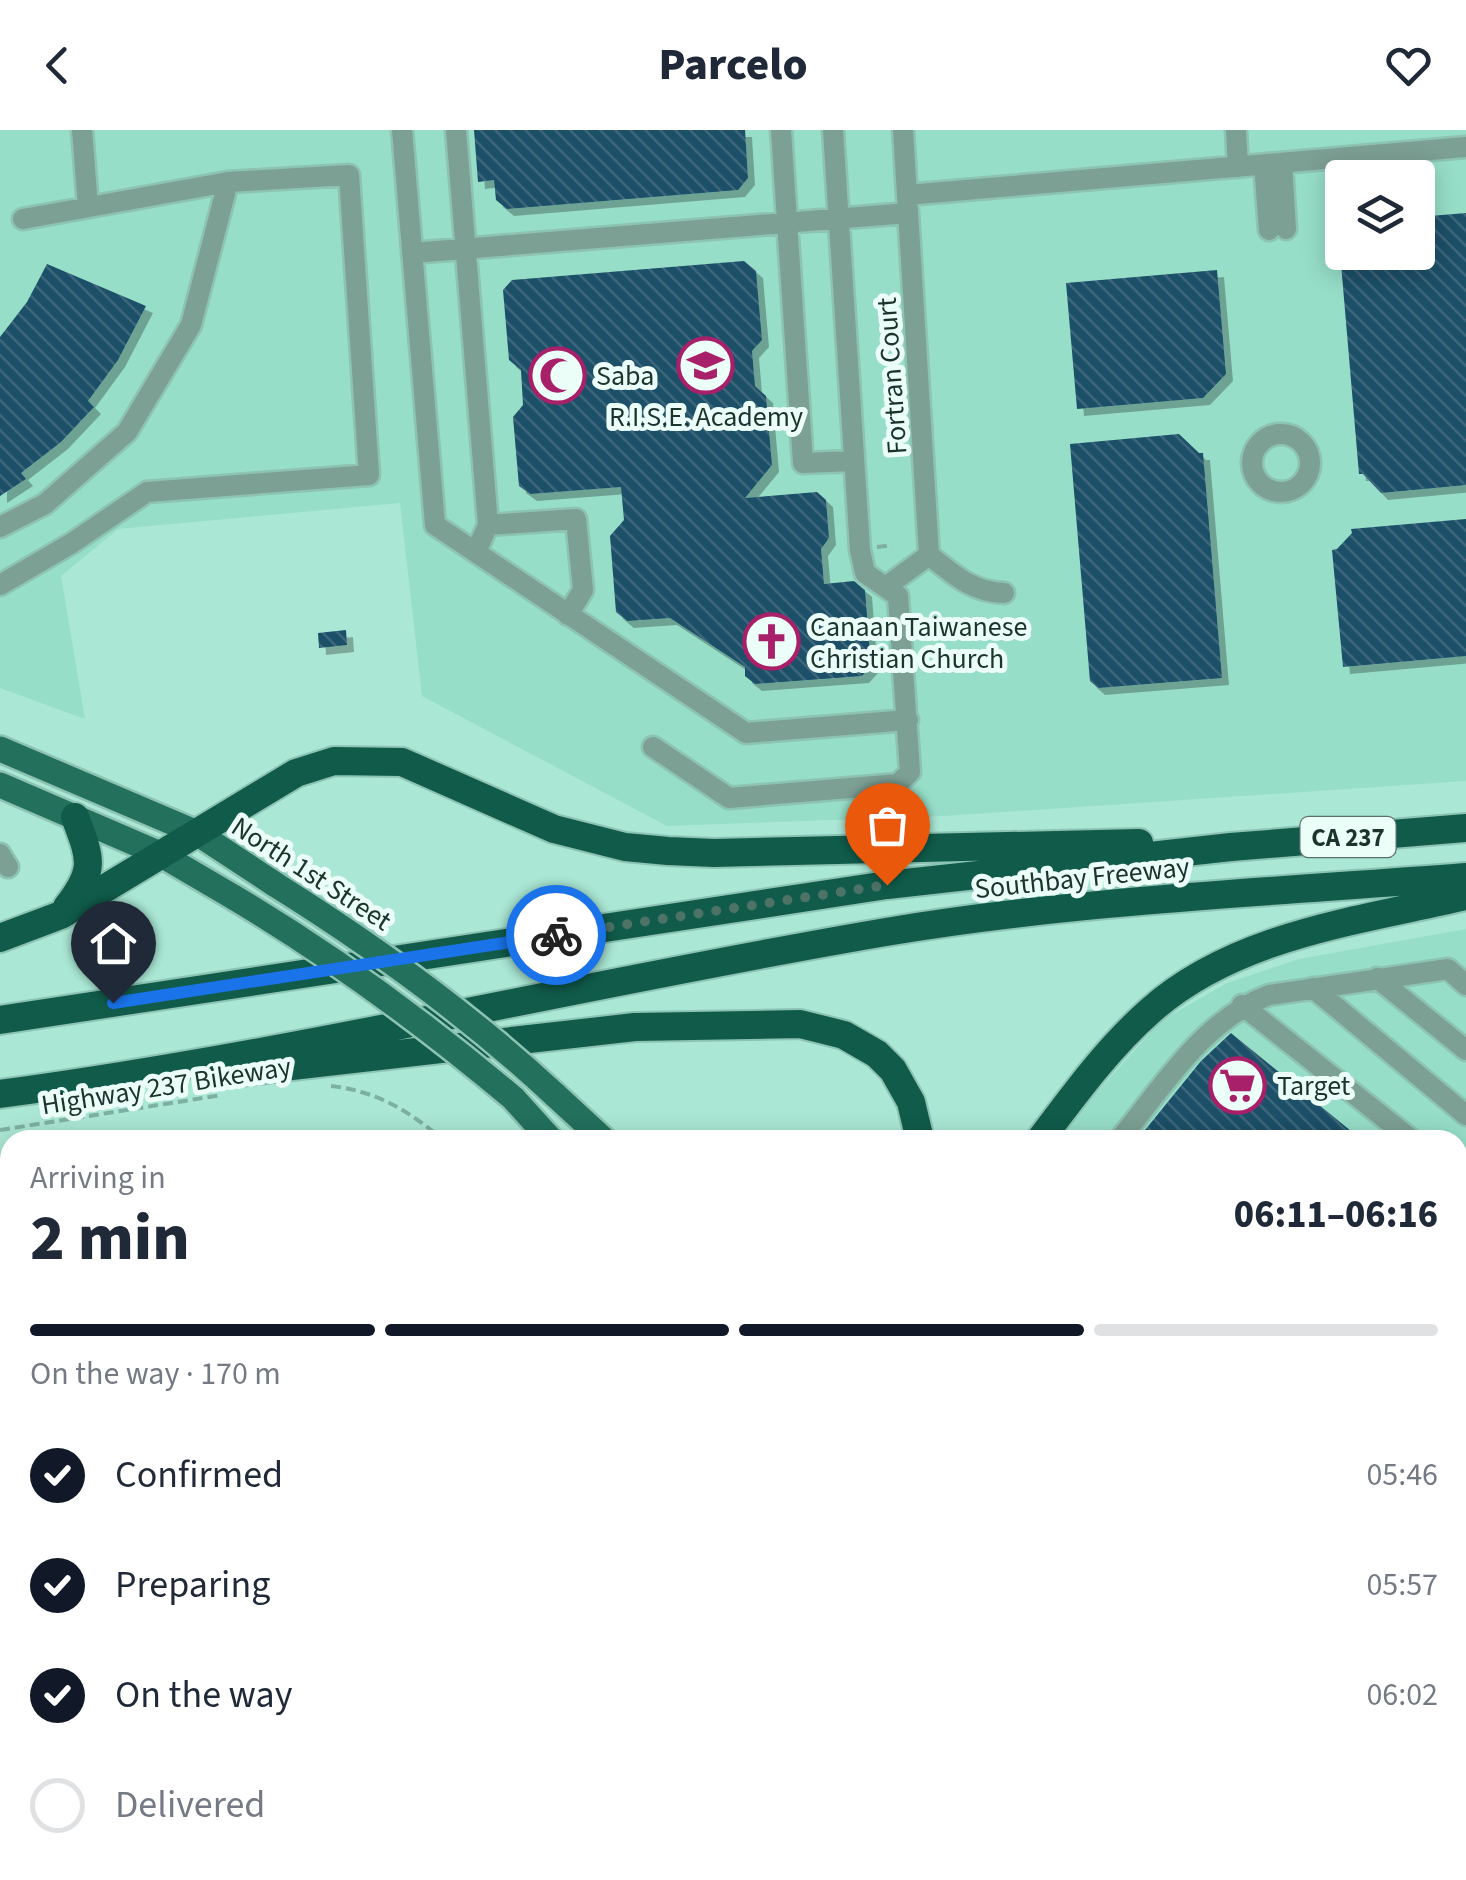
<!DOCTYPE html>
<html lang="en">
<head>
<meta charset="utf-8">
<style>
	:root { --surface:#fff; --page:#f2f2f3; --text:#1f2937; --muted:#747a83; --line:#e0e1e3; --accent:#111827 }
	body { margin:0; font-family:"Source Sans 3",sans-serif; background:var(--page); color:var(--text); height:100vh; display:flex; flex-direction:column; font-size:38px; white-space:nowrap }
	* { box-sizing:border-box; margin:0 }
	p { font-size:32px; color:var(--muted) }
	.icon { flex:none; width:55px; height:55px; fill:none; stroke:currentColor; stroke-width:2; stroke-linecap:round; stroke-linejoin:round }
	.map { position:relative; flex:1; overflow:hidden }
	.drawer { position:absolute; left:0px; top:1000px; width:1468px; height:750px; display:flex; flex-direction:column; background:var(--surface); border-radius:30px 30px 0 0; box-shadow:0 5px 25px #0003 }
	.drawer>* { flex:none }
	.controls { position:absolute; left:1325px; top:30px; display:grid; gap:20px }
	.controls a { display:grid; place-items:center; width:110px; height:110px; border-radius:10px; background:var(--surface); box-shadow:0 5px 25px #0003; font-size:50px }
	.pin { position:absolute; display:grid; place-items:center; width:85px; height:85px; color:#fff; margin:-102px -42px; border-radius:50% 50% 50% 0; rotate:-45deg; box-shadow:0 0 10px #0007 }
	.pin .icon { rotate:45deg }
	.courier { position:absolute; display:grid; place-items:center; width:100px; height:100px; margin:-50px; border:8px solid #1a73e8; border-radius:50%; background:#fff; color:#222; box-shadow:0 2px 12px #0007 }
	.head em { font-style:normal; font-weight:800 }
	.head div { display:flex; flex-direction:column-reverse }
	.head { display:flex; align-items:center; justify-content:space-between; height:170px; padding:0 30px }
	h1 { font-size:65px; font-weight:800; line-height:75px }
	.bar { display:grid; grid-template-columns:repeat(4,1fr); gap:15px 10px; align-content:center; height:120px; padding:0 30px }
	.bar i { height:12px; border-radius:8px; background:var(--line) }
	.bar .selected { background:var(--accent) }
	.bar p { grid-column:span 4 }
	ol { padding:0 30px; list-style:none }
	li { display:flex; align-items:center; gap:30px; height:110px }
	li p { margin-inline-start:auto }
	li .icon { padding:10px; border-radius:50%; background:var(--accent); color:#fff; stroke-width:4 }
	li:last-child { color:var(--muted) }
	li i { width:55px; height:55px; border:5px solid var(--line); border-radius:50% }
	header { display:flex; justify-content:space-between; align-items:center; height:130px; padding:0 30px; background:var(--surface); font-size:45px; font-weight:800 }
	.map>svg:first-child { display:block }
	.built { fill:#96dec8; fill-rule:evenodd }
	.building { fill:url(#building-back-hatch); filter:url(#shadow) }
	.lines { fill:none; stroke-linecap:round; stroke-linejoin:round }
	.minor-casing { stroke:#8dc3b3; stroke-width:25 }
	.major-casing { stroke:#8dc3b3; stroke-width:30 }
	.highway-casing { stroke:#8dc3b3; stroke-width:32 }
	.path { stroke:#7eb0a1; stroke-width:4; stroke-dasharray:10 5; stroke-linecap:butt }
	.minor { stroke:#7da094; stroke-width:20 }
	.major { stroke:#23705d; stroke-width:25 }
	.highway { stroke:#105b4a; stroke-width:28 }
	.major-bridge-casing { stroke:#8dc3b3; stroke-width:30; stroke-linecap:butt }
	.major-bridge { stroke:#23705d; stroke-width:25 }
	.done { stroke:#4d7367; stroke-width:10; stroke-dasharray:0 18 }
	.route { stroke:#1a73e8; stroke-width:12 }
	.labels { text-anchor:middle; stroke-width:10; stroke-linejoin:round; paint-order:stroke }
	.shield { fill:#ecfef8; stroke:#5a716a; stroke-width:2.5 }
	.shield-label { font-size:25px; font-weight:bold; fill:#1b342d }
	.poi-label { font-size:28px; fill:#1b342d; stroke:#ecfef8; text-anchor:start }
	.street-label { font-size:28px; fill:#1b342d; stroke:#ecfef8 }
</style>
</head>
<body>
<header><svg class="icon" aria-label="back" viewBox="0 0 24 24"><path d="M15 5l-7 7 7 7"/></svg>Parcelo<svg class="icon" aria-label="heart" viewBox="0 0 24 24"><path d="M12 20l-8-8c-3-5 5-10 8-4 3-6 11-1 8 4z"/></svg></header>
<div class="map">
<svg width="1466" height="1750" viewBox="0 0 1466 1750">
	<defs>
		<pattern id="building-back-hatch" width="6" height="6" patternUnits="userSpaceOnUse" patternTransform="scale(2.5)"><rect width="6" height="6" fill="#1c4f68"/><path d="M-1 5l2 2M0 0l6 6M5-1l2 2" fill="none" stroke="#3c667a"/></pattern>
		<filter id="shadow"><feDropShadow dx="7" dy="7" stdDeviation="0" flood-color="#0004"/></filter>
	</defs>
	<rect width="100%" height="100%" fill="#aae7d4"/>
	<path class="built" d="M0,0H1466V651L944,686L667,696L422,566L400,373L118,399L61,446L85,589L0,558ZM1342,48H1418V122H1342Z
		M1466,799V1690L1458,1685V1010H1060L1088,972L1162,890L1227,853L1299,829Z"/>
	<path class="building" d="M474,0H745L748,48L738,60L507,79L496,70L494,50L478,52Z
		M1466,83V355L1381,363L1363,344H1359L1340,122H1418V87Z
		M744,131L756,141L762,210L752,221L755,256L766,266L772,335L745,368L817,362L826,370L829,408L821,419L824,454L854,451L865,460L871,536L862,546L755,554L745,546V537L670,488L627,491L616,482L610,406L624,390L621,357L530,364L519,356L513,287L523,275L521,240L509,230L503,160L512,150Z
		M47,134L146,176L118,230L88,271L94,277L61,312L21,343L26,349L0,366V207L27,172Z
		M1217,140L1226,244L1203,268L1077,279L1066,153Z
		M1179,304L1199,323H1203L1222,548L1098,558L1090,551L1070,314Z
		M1466,389V526L1343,537L1332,420L1337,419L1352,403L1351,399Z
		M346,500L347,515L319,518L318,503Z
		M1231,903L1362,1010H1137L1201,931Z"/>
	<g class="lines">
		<defs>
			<path id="minor" d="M82,0L88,77
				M402,0L435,395L746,603L908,590
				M456,0L488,395L476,422
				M781,0L803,333L853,331
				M903,0L929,425
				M1236,0L1238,37
				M1282,33L1286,99
				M1264,35L1269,100
				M907,65L1466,17
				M412,123L908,83
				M1252 333a29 29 0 1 1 58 0a29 29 0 1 1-58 0Z
				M488,395L576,389L583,460L568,485
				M0,397L45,374L127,302L191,195L228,52
				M929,425C954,445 972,462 1004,463
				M0,455L72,413L147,362L369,345L349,45L228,52L23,89
				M887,456L929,425
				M653,617L729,668L898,654L910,642L898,466L865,443L860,420L833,0
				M0,724L8,737
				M1377,848L1466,920
				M1313,858L1466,985
				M1242,875L1412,1010
				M1119,1010C1163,957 1203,890 1269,865L1448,839L1466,855
				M1458,1051L1466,1041
				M1458,1110L1466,1117
				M0,1139L10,1138
				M1458,1186L1466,1193
				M1458,1273L1466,1285
				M0,1287L10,1286
				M1458,1400L1466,1387
				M0,1517L10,1521
				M0,1667L10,1672
				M1189,1740C1206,1747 1220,1750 1237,1740
				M0,1748L10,1730
				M200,1750L203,1740
				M683,1750L714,1740"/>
			<path id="major" d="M0,619L197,703L276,755
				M0,655L160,724L235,768
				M554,964L604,1010
				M513,968L551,1010
				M1458,1724L1466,1729
				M1402,1740L1418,1750"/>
			<path id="highway" d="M67,777C96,740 91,729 75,687
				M0,808L61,785L296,643L334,631L402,632L554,699L625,717L668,721L714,723L1139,713
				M0,890L887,755L1231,717L1466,698
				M231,943L635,897L800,894L844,905L877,924L893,940L911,972L920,1010
				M0,964C297,924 591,852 886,802C1077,770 1273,762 1466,747
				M1040,1010C1074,965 1107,919 1150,881C1235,805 1359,791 1466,766"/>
		</defs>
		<use href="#minor" class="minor-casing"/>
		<use href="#major" class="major-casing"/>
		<use href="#highway" class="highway-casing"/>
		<path class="path" d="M877,417L892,415
			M331,956C376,961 408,980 443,1010
			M0,1000L222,965"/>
		<use href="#minor" class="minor"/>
		<use href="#major" class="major"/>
		<use href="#highway" class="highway"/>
		<defs>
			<path id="major-bridge" d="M276,755C375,817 468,884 554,964
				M235,768C334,827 425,894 513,968"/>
		</defs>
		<use href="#major-bridge" class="major-bridge-casing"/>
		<use href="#major-bridge" class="major-bridge"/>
	</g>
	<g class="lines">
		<path class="done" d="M556,805L887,755"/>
		<path class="route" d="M113,873L556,805"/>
	</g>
	<defs>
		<symbol id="school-ring" viewBox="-11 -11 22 22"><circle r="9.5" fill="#ecfef8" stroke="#a72069" stroke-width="1.5"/><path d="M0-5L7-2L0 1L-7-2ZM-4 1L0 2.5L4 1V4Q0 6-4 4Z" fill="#a72069"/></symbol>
		<symbol id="mosque-ring" viewBox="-11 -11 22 22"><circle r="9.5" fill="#ecfef8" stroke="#a72069" stroke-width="1.5"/><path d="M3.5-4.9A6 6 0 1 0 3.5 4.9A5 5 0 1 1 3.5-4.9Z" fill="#a72069"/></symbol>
		<symbol id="church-ring" viewBox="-11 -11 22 22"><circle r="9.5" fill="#ecfef8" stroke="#a72069" stroke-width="1.5"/><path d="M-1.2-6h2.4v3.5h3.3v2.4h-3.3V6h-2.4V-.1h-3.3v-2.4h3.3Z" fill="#a72069"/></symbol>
		<symbol id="supermarket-ring" viewBox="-11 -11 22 22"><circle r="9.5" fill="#ecfef8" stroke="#a72069" stroke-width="1.5"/><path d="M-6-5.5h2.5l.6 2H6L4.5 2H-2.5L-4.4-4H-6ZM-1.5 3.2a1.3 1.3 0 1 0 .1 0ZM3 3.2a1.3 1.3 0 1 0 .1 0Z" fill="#a72069"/></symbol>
	</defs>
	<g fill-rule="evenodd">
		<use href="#school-ring" x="674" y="204" width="63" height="63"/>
		<use href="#mosque-ring" x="526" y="214" width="63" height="63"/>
		<use href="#church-ring" x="740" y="480" width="63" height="63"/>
		<use href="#supermarket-ring" x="1206" y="924" width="63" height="63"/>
	</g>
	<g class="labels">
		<rect class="shield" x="1300.5" y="687" width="95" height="40" rx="8"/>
		<g class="shield-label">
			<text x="1348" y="716">CA 237</text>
		</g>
		<g class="poi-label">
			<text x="596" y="255">Saba</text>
			<text x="706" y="296" text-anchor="middle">R.I.S.E. Academy</text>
			<text x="810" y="506">Canaan Taiwanese<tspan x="810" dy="32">Christian Church</tspan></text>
			<text x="1277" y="965">Target</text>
		</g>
		<g class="street-label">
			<text transform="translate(891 246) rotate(-94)" y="10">Fortran Court</text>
			<text transform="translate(312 743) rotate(33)" y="10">North 1st Street</text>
			<text transform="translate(1082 747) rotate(-6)" y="10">Southbay Freeway</text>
			<text transform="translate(166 955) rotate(-9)" y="10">Highway 237 Bikeway</text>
		</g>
	</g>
</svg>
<div class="controls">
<a><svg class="icon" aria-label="layers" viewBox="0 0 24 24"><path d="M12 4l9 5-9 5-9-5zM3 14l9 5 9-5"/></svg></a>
</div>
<div class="pin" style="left:887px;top:755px;background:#ea580c"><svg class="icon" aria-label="bag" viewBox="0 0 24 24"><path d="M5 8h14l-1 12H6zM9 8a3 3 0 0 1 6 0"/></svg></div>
<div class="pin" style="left:113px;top:873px;background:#1f2937"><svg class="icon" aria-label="home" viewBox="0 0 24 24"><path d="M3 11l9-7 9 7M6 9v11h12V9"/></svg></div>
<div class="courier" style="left:556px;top:805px"><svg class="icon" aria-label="bike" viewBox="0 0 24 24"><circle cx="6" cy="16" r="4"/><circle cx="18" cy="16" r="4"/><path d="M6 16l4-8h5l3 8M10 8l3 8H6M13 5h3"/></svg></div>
<section class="drawer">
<div class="head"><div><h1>2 min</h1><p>Arriving in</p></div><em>06:11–06:16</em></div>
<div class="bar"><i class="selected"></i><i class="selected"></i><i class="selected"></i><i></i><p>On the way · 170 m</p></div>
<ol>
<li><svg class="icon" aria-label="check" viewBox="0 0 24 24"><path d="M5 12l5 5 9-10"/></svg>Confirmed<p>05:46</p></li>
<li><svg class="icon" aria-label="check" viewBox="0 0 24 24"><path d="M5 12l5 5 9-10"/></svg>Preparing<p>05:57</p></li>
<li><svg class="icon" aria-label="check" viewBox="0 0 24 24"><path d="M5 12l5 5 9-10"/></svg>On the way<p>06:02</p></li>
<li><i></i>Delivered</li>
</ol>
</section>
</div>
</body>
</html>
